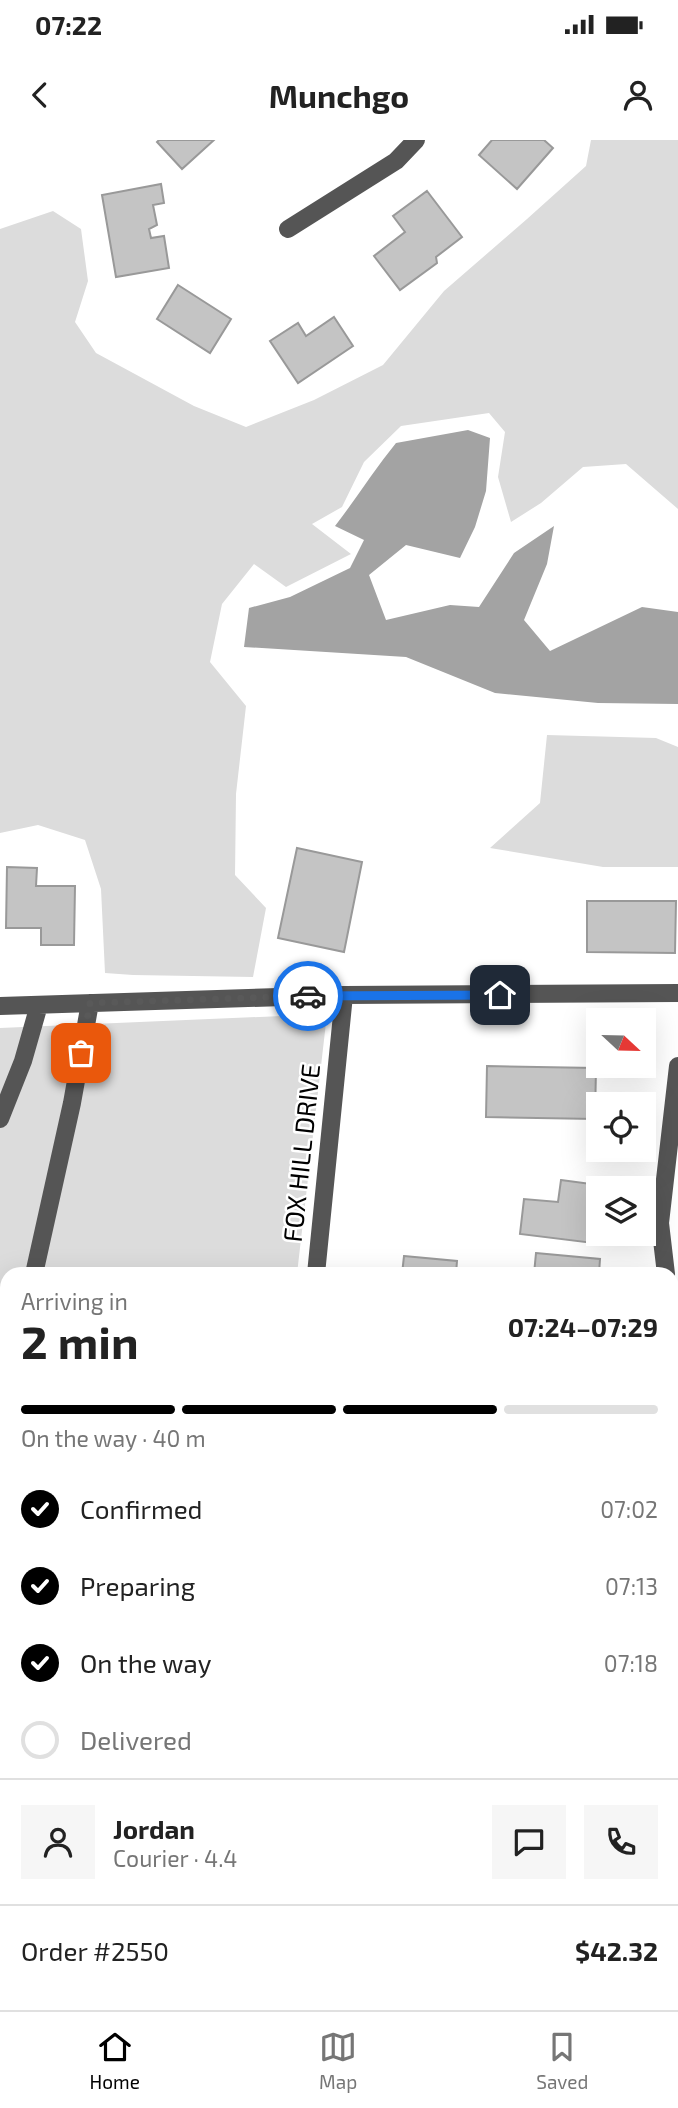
<!DOCTYPE html>
<html lang="en">
<head>
<meta charset="utf-8">
<style>
	:root { --surface:#fff; --page:#f6f6f6; --text:#222; --muted:#767676; --line:#e0e0e0; --accent:#000 }
	body { margin:0; font-family:"Exo 2",sans-serif; background:var(--page); color:var(--text); height:100vh; display:flex; flex-direction:column; font-size:26px; white-space:nowrap }
	* { box-sizing:border-box; margin:0 }
	p { font-size:23px; color:var(--muted) }
	.icon { flex:none; width:38px; height:38px; fill:none; stroke:currentColor; stroke-width:2; stroke-linecap:round; stroke-linejoin:round }
	.map { position:relative; flex:1; overflow:hidden }
	.details { position:absolute; left:0px; top:1127px; width:679px; height:744px; display:flex; flex-direction:column; background:var(--surface); border-radius:21px 21px 0 0; box-shadow:0 7px 28px #0002 }
	.details>* { flex:none }
	.needle { width:46px; rotate:112deg }
	.controls { position:absolute; left:586px; top:868px; display:grid; gap:14px }
	.controls a { display:grid; place-items:center; width:70px; height:70px; border-radius:0px; background:var(--surface); box-shadow:0 7px 28px #0002; font-size:35px }
	.pin { position:absolute; display:grid; place-items:center; width:60px; height:60px; color:#fff; margin:-30px; border-radius:14px; box-shadow:0 4px 10px #0006 }
	.courier { position:absolute; display:grid; place-items:center; width:70px; height:70px; margin:-35px; border:5px solid #1a73e8; border-radius:50%; background:#fff; color:#222; box-shadow:0 2px 9px #0007 }
	.headline em { font-style:normal; font-weight:700 }
	.headline div { display:flex; flex-direction:column-reverse }
	.headline { display:flex; align-items:center; justify-content:space-between; height:119px; padding:0 21px }
	h1 { font-size:46px; font-weight:700; line-height:52px }
	.bar { display:grid; grid-template-columns:repeat(4,1fr); gap:10px 7px; align-content:center; height:84px; padding:0 21px }
	.bar i { height:9px; border-radius:5px; background:var(--line) }
	.bar .on { background:var(--accent) }
	.bar p { grid-column:span 4 }
	.line { display:flex; align-items:center; gap:18px; padding:0 21px; border-top:2px solid var(--line) }
	.line div { flex:1 }
	.round { display:grid; place-items:center; flex:none; width:74px; height:74px; border-radius:0px; background:var(--page) }
	ol { padding:0 21px; list-style:none }
	li { display:flex; align-items:center; gap:21px; height:77px }
	li p { margin-inline-start:auto }
	li .icon { padding:7px; border-radius:50%; background:var(--accent); color:#fff; stroke-width:4 }
	li:last-child { color:var(--muted) }
	li i { width:38px; height:38px; border:4px solid var(--line); border-radius:50% }
	.status { display:flex; justify-content:space-between; align-items:center; height:49px; padding:0 35px; background:var(--surface); direction:ltr }
	.status svg { height:19px; fill:currentColor }
	header { display:flex; justify-content:space-between; align-items:center; height:91px; padding:0 21px; background:var(--surface); font-size:32px; font-weight:700 }
	.tab-bar { display:flex; justify-content:space-around; align-items:center; height:98px; border-top:2px solid var(--line); background:var(--surface); font-size:19px; color:var(--muted) }
	.tab-bar a { display:grid; justify-items:center; gap:4px }
	.tab-bar .on { color:var(--accent) }
	.map>svg:first-child { display:block }
	.green { fill:#dcdcdc }
	.water { fill:#a3a3a3 }
	.building { fill:#c4c4c4; stroke:#999; stroke-width:2 }
	.lines { fill:none; stroke-linecap:round; stroke-linejoin:round }
	.minor { stroke:#555; stroke-width:18 }
	.done { stroke:#595959; stroke-width:7; stroke-dasharray:0 12.6 }
	.route { stroke:#1a73e8; stroke-width:9 }
	.labels { text-anchor:middle; stroke-width:5; stroke-linejoin:round; paint-order:stroke }
	.street-label { font-size:26px; fill:#000; stroke:#fff }
</style>
</head>
<body>
<div class="status"><b>07:22</b><svg viewBox="0 0 49 12"><path d="M0 12V9h3v3zM5 12V6h3v6zM10 12V3h3v9zM15 12V0h3v12zM26 1h20v11H26zM47 4h2v5h-2z"/></svg></div>
<header><svg class="icon" aria-label="back" viewBox="0 0 24 24"><path d="M15 5l-7 7 7 7"/></svg>Munchgo<svg class="icon" aria-label="person" viewBox="0 0 24 24"><circle cx="12" cy="8" r="4"/><path d="M4 21q1-7 8-7t8 7"/></svg></header>
<div class="map">
<svg width="678" height="1870" viewBox="0 0 678 1870">
	<rect width="100%" height="100%" fill="#fff"/>
	<path class="green" d="M591,0H678V369L626,324L583,327L541,363L511,382L498,337L505,292L489,273L401,286L364,322L342,367L312,384L351,414L286,447L254,424L222,464L210,522L246,566L236,654L235,735L266,768L253,837L133,835L105,833L101,749L85,700L38,685L0,693V89L53,71L81,89L88,141L75,182L96,213L194,266L246,287L314,260L383,225L444,151L527,79L586,26Z
		M547,595L656,598L678,607V727H603L490,708L540,663Z
		M327,874L297,1134H7V1630H0V888Z"/>
	<path class="water" d="M468,290L490,298L486,351L475,387L460,418L406,405L369,435L386,480L450,465L479,467L514,413L554,386L547,424L524,480L550,511L642,467L678,472V564L598,563L495,553L406,517L244,507L249,468L290,457L350,428L364,400L335,386C356,359 374,330 396,303Z"/>
	<path class="building" d="M159,0H214L182,29L157,2Z
		M492,0H544L553,8L517,49L479,15Z
		M161,44L164,63L153,65L157,85L149,89L151,98L164,96L169,128L116,137L102,55Z
		M427,51L462,97L436,117L437,123L400,150L374,116L405,92L393,76Z
		M178,145L231,179L210,213L157,179Z
		M334,177L353,206L298,243L270,201L298,183L306,196Z
		M297,708L362,722L344,812L278,798Z
		M7,727L37,728L36,746H75L74,805H41V788H6Z
		M587,761H676L675,813L587,812Z
		M487,926L596,928L595,979L486,977Z
		M561,1040L599,1045L593,1103L520,1094L524,1059L558,1062Z
		M536,1113L600,1119L599,1134H534Z
		M404,1116L457,1121L456,1134H402Z
		M672,1554L678,1556V1650L672,1648Z
		M678,1710V1752L672,1754V1712Z
		M0,1750L7,1751V1833L0,1832Z"/>
	<g class="lines">
		<path class="minor" d="M288,89L396,21L416,0
			M0,866L344,855L678,853
			M0,979L23,921L39,865
			M34,1134L72,963L90,863
			M316,1134L344,855
			M666,1134L660,1083L678,926
			M672,1170L678,1171
			M0,1287L7,1259
			M0,1644L7,1657
			M0,1694L7,1686
			M672,1842L678,1837
			M272,1864L300,1870
			M639,1870L647,1864"/>
	</g>
	<g class="lines">
		<path class="done" d="M81,913L90,863L308,856"/>
		<path class="route" d="M308,856L500,855"/>
	</g>
	<g class="labels">
		<g class="street-label">
			<text transform="translate(302 1013) rotate(-84)" y="9">FOX HILL DRIVE</text>
		</g>
	</g>
</svg>
<div class="controls">
<a><svg class="needle" viewBox="-14 -14 28 28"><path d="M0-13l5 13h-10z" fill="#e53935"/><path d="M0 13l5-13h-10z" fill="#767676"/></svg></a>
<a><svg class="icon" aria-label="locate" viewBox="0 0 24 24"><circle cx="12" cy="12" r="6"/><path d="M12 2v4M12 18v4M2 12h4M18 12h4"/></svg></a>
<a><svg class="icon" aria-label="layers" viewBox="0 0 24 24"><path d="M12 4l9 5-9 5-9-5zM3 14l9 5 9-5"/></svg></a>
</div>
<div class="pin" style="left:81px;top:913px;background:#ea580c"><svg class="icon" aria-label="bag" viewBox="0 0 24 24"><path d="M5 8h14l-1 12H6zM9 8a3 3 0 0 1 6 0"/></svg></div>
<div class="pin" style="left:500px;top:855px;background:#1f2937"><svg class="icon" aria-label="home" viewBox="0 0 24 24"><path d="M3 11l9-7 9 7M6 9v11h12V9"/></svg></div>
<div class="courier" style="left:308px;top:856px"><svg class="icon" aria-label="car" viewBox="0 0 24 24"><path d="M5 17H2v-5l4-1 3-4h7l3 4 3 1v5h-3M9 17h6M6 11h13"/><circle cx="7" cy="17" r="2"/><circle cx="17" cy="17" r="2"/></svg></div>
<section class="details">
<div class="headline"><div><h1>2 min</h1><p>Arriving in</p></div><em>07:24–07:29</em></div>
<div class="bar"><i class="on"></i><i class="on"></i><i class="on"></i><i></i><p>On the way · 40 m</p></div>
<ol>
<li><svg class="icon" aria-label="check" viewBox="0 0 24 24"><path d="M5 12l5 5 9-10"/></svg>Confirmed<p>07:02</p></li>
<li><svg class="icon" aria-label="check" viewBox="0 0 24 24"><path d="M5 12l5 5 9-10"/></svg>Preparing<p>07:13</p></li>
<li><svg class="icon" aria-label="check" viewBox="0 0 24 24"><path d="M5 12l5 5 9-10"/></svg>On the way<p>07:18</p></li>
<li><i></i>Delivered</li>
</ol>
<div class="line" style="height:126px"><a class="round"><svg class="icon" aria-label="person" viewBox="0 0 24 24"><circle cx="12" cy="8" r="4"/><path d="M4 21q1-7 8-7t8 7"/></svg></a><div><b>Jordan</b><p>Courier · 4.4</p></div><a class="round"><svg class="icon" aria-label="chat" viewBox="0 0 24 24"><path d="M4 5h16v11H9l-5 4z"/></svg></a><a class="round"><svg class="icon" aria-label="phone" viewBox="0 0 24 24"><path d="M5 4h4l2 5-3 2q2 4 5 5l2-3 5 2v4C11 20 4 13 5 4z"/></svg></a></div>
<div class="line" style="height:91px"><div>Order #2550</div><b>$42.32</b></div>
</section>
</div>
<nav class="tab-bar">
<a class="on"><svg class="icon" aria-label="home" viewBox="0 0 24 24"><path d="M3 11l9-7 9 7M6 9v11h12V9"/></svg>Home</a>
<a><svg class="icon" aria-label="map" viewBox="0 0 24 24"><path d="M3 6l6-2 6 2 6-2v14l-6 2-6-2-6 2zM9 4v14M15 6v14"/></svg>Map</a>
<a><svg class="icon" aria-label="saved" viewBox="0 0 24 24"><path d="M7 4h10v16l-5-4-5 4z"/></svg>Saved</a>
</nav>
</body>
</html>
